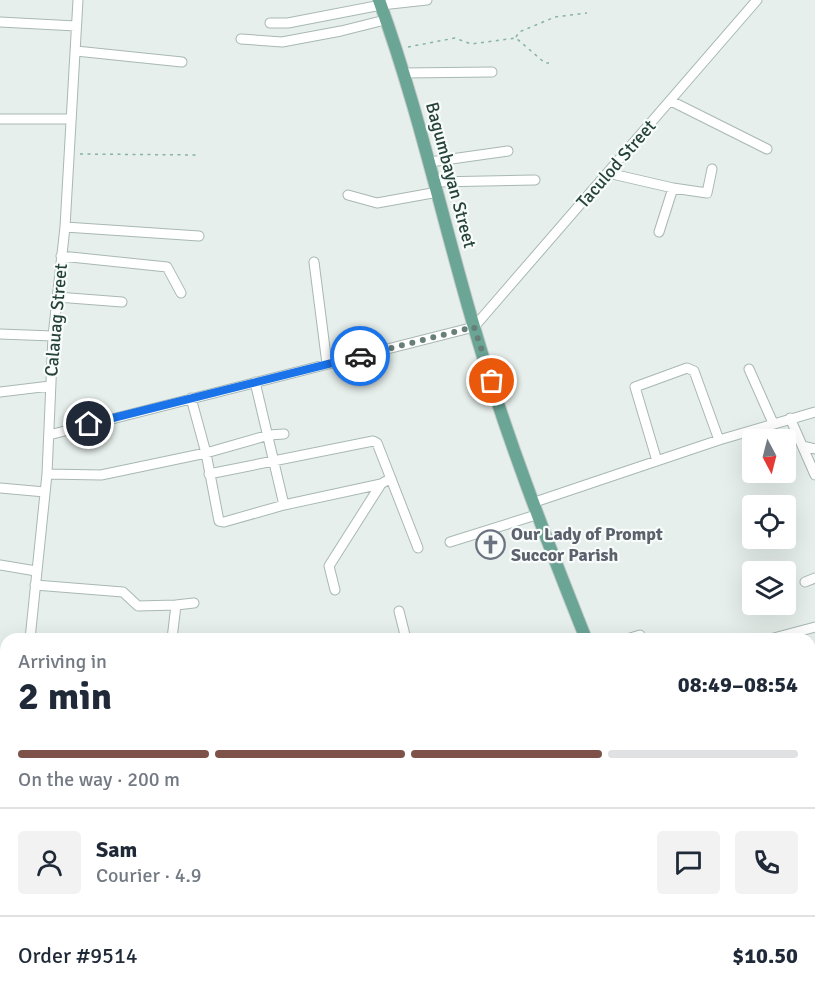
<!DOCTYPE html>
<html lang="en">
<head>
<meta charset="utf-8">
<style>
	:root { --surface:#fff; --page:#f2f2f3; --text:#1f2937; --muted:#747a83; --line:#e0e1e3; --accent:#7f5249 }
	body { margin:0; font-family:Signika,sans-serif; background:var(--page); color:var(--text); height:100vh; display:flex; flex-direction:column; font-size:22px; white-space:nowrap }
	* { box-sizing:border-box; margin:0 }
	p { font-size:20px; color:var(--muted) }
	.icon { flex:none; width:33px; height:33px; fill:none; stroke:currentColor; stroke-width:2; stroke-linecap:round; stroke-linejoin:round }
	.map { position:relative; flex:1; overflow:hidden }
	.drawer { position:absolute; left:0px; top:633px; width:816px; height:374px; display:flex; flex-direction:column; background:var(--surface); border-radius:18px 18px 0 0; box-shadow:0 6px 24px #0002 }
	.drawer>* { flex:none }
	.needle { width:39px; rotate:173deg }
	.buttons { position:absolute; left:742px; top:429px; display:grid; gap:12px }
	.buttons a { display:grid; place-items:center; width:54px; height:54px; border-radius:6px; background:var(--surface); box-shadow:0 6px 24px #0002; font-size:30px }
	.pin { position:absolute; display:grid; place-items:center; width:51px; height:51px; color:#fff; margin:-26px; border:3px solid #fff; border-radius:50%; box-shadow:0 2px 6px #0007 }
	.courier { position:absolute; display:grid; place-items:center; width:60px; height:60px; margin:-30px; border:4px solid #1a73e8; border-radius:50%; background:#fff; color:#222; box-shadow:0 2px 8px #0007 }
	.summary em { font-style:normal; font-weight:700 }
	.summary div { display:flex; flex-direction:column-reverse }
	.summary { display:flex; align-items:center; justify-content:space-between; height:102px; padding:0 18px }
	h1 { font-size:39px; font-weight:700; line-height:45px }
	.bar { display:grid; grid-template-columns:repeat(4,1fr); gap:9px 6px; align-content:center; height:72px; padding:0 18px }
	.bar i { height:8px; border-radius:4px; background:var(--line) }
	.bar .on { background:var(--accent) }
	.bar p { grid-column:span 4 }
	.line { display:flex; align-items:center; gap:15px; padding:0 18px; border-top:2px solid var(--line) }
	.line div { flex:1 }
	.round { display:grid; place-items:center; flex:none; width:63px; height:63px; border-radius:6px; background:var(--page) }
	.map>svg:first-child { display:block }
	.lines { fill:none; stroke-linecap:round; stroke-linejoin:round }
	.minor-casing { stroke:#a8b8b2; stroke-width:11 }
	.major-casing { stroke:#c2cac8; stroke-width:14 }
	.path { stroke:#86b3a5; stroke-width:1.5; stroke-dasharray:3 4.5; stroke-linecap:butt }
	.minor { stroke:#fff; stroke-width:9 }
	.major { stroke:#6aa596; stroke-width:12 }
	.done { stroke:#687f78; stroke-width:6; stroke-dasharray:0 10.8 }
	.route { stroke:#1a73e8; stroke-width:8 }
	.labels { text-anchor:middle; stroke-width:4.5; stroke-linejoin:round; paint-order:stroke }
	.street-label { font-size:18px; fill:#24423a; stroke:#f7fbf9 }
	.worship-label { font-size:18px; font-weight:bold; fill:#5b616d; stroke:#f7fbf9; text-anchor:start }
</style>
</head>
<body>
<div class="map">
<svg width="815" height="1006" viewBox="0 0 815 1006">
	<rect width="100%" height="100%" fill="#e6efeb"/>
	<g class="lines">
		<defs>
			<path id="minor" d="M0,22L76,26
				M270,23H288L381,5L427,0
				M241,39L282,42L341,31L385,20
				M76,51L182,62
				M403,73L492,72
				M671,101L767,149
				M0,119H71
				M430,162L508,151
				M608,173L673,188L707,193L712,169
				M435,182L535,180
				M348,195L377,203L438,192
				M65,227L199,236
				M659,232L673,188
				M61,256L167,267L181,293
				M314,262L327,364
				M57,297L122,302
				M0,334L53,336
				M749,369L773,423
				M255,382L284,505
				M0,392L50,386
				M191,398L206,453L219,521L224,522L284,505L381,484L391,478
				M790,418L815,475
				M49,435L474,327L757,0
				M803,446L815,449
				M657,461L635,387L687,368L694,371L719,440
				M47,474L101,475L206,453L269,435L284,434
				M209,474L373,441L377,443L418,548
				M0,488L45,492
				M532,503L719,440L815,412
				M450,542L536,515
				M0,565L36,571
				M805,582L815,578
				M35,585L123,592L138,606L176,605L172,639
				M335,590L329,566L381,484
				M176,605L194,603
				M399,611L406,639
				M30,639L47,474L53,336L65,227L78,0
				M627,639L640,635
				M770,639L815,627
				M0,707L6,703
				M0,764L6,743
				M0,861L6,862
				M0,905L6,906
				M810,938L815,947
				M0,947H6
				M810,968L815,965
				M115,1006L117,1000
				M223,1006L224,1000"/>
			<path id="major" d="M379,0C418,107 442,218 474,327C505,433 545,536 586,639
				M762,1000L765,1006"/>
		</defs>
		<use href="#minor" class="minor-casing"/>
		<use href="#major" class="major-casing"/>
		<path class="path" d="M516,37L519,32L555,17L587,13
			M408,47L455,38L471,44L516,38L545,63H549
			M80,154L198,155"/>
		<use href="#minor" class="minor"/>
		<use href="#major" class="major"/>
	</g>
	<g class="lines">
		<path class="done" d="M360,356L474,327L492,381"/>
		<path class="route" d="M89,424L360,356"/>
	</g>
	<defs>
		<symbol id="church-ring" viewBox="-11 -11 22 22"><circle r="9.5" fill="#f7fbf9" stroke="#6b7280" stroke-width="1.5"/><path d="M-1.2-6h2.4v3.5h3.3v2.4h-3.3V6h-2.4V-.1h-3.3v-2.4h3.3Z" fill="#6b7280"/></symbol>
	</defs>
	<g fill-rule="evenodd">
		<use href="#church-ring" x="474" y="528" width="33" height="33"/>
	</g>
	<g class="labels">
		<g class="street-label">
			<text transform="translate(616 164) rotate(-49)" y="6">Taculod Street</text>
			<text transform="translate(451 175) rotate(75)" y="6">Bagumbayan Street</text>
			<text transform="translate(56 320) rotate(-85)" y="6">Calauag Street</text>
		</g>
		<g class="worship-label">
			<text x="511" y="540">Our Lady of Prompt<tspan x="511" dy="21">Succor Parish</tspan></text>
		</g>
	</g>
</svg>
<div class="buttons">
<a><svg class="needle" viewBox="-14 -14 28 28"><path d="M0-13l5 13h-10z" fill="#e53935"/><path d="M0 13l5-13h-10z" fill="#747a83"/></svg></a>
<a><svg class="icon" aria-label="locate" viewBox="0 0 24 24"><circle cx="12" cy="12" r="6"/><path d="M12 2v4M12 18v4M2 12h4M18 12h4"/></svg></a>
<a><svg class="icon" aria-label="layers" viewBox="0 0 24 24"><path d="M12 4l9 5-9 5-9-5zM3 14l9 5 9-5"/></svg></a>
</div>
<div class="pin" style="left:492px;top:381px;background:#ea580c"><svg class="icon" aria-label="bag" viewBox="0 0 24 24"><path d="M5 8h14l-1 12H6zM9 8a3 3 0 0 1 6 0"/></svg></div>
<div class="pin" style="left:89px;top:424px;background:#1f2937"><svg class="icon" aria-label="home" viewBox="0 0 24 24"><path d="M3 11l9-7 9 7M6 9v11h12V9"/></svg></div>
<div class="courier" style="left:360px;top:356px"><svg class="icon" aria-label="car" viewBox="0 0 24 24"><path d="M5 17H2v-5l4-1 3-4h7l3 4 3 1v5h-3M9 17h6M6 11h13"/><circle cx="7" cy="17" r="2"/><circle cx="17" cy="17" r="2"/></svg></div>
<section class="drawer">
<div class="summary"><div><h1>2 min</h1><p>Arriving in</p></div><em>08:49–08:54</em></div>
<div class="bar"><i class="on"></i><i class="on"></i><i class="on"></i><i></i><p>On the way · 200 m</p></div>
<div class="line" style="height:108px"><a class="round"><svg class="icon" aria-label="person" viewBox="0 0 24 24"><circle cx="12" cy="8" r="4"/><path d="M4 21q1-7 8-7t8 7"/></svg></a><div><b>Sam</b><p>Courier · 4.9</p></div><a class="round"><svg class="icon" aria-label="chat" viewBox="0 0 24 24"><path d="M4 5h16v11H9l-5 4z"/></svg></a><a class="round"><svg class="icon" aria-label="phone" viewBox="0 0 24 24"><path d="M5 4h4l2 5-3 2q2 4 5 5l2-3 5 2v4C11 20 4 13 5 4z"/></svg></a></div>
<div class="line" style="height:78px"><div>Order #9514</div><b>$10.50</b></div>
</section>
</div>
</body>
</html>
